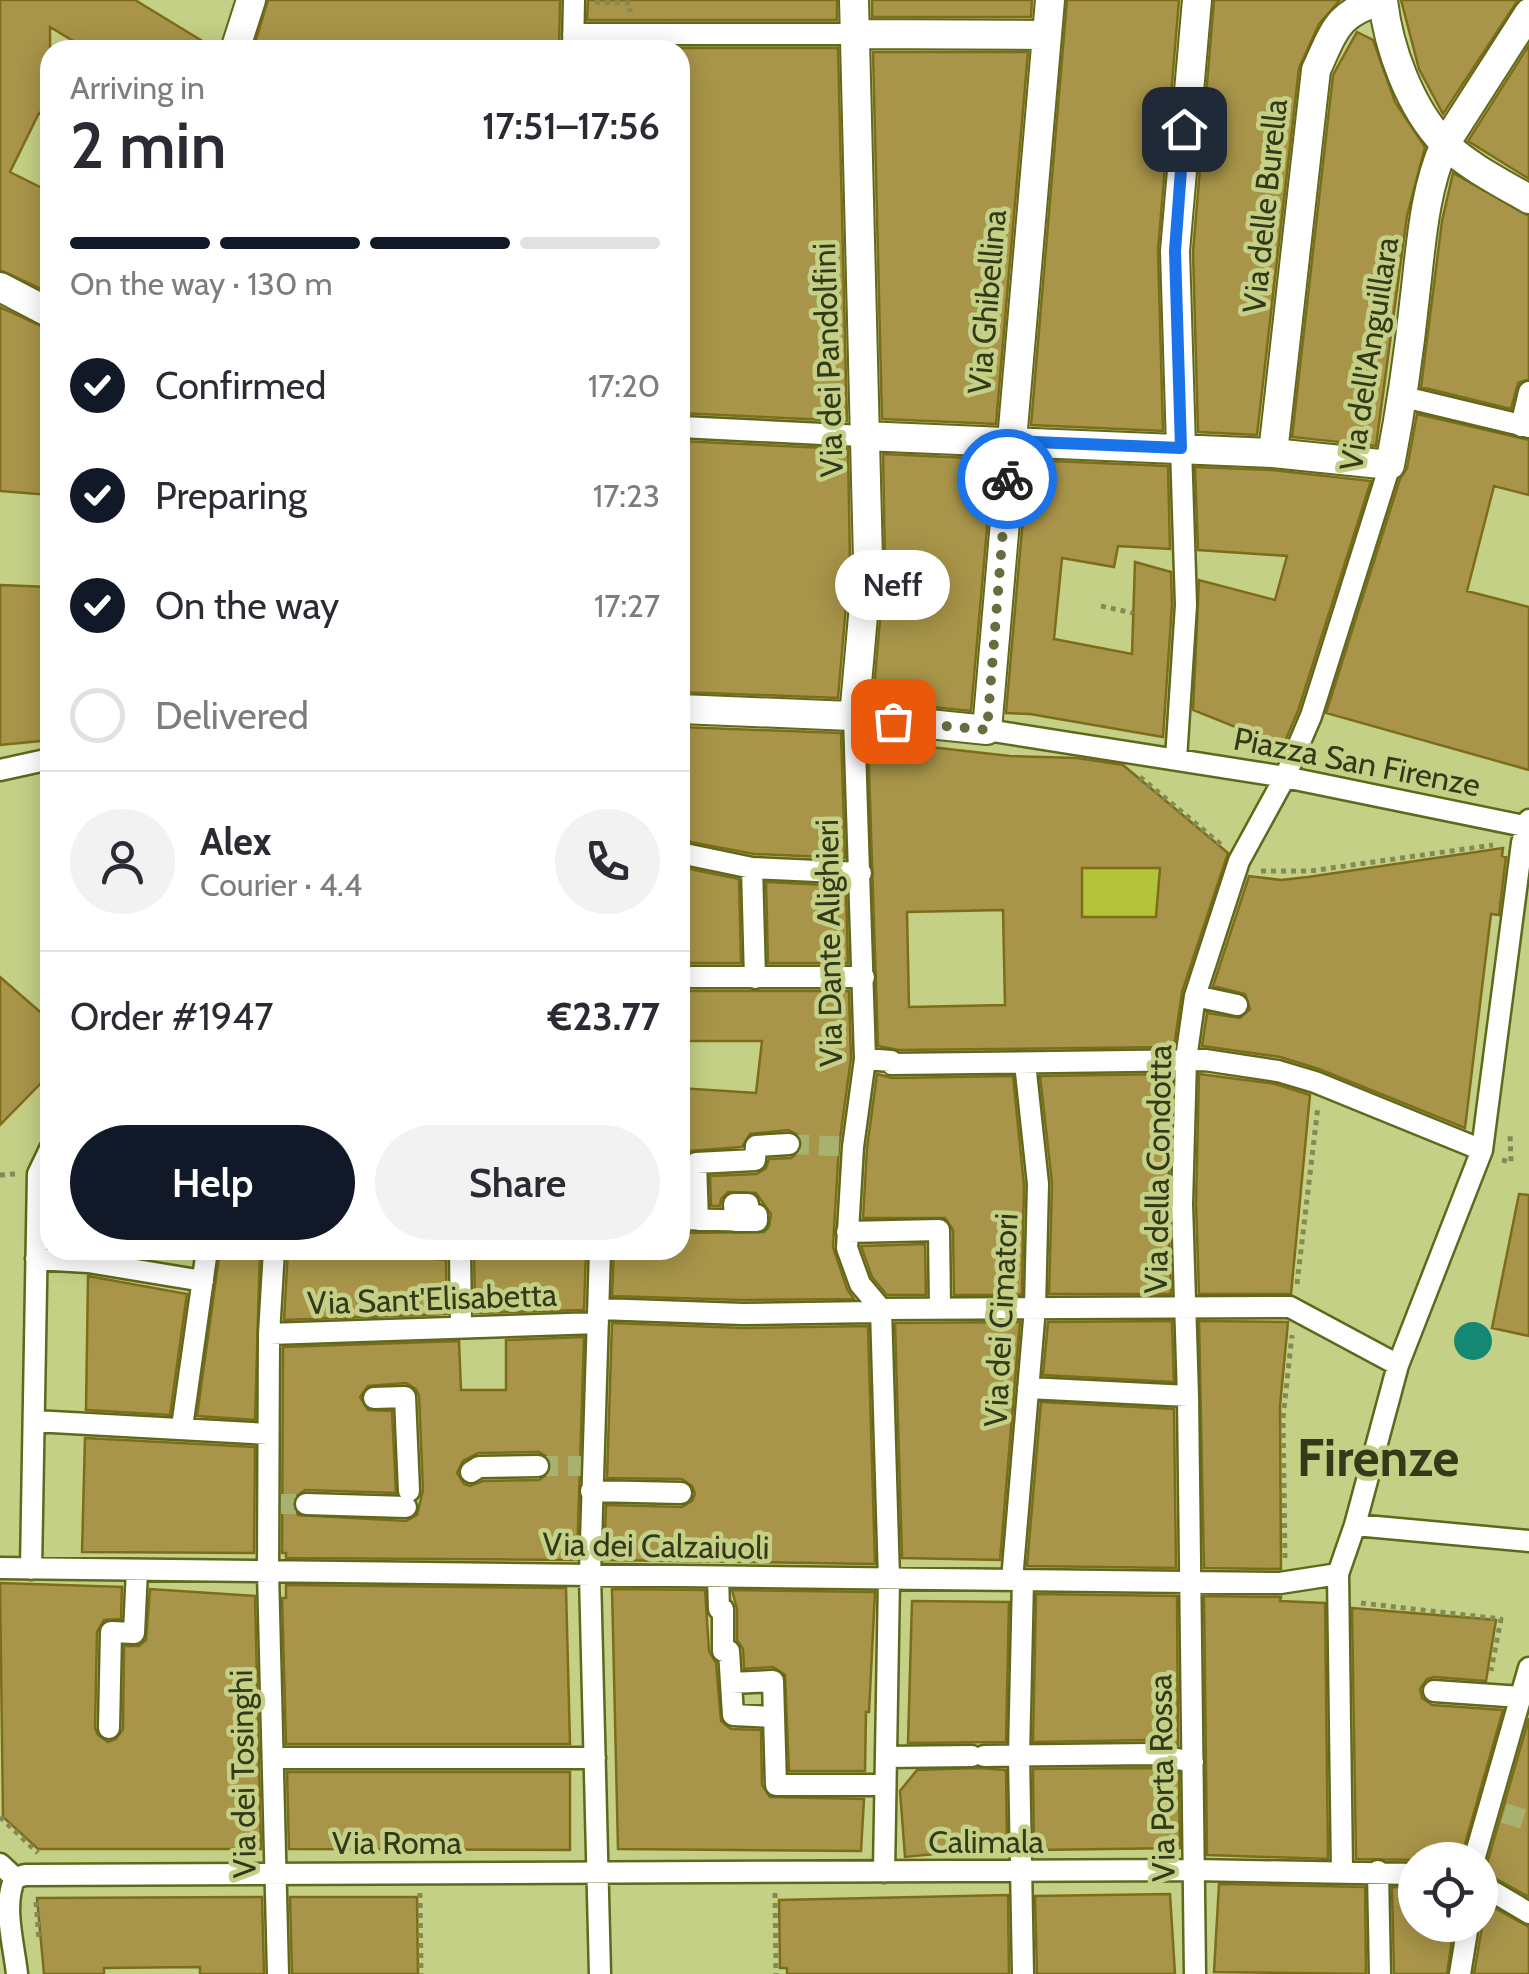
<!DOCTYPE html>
<html lang="en">
<head>
<meta charset="utf-8">
<style>
	:root { --surface:#fff; --page:#f2f2f3; --text:#2b2b33; --muted:#7c7c81; --line:#e1e1e2; --accent:#111827 }
	body { margin:0; font-family:Cabin,sans-serif; background:var(--page); color:var(--text); height:100vh; display:flex; flex-direction:column; font-size:38px; white-space:nowrap }
	* { box-sizing:border-box; margin:0 }
	p { font-size:32px; color:var(--muted) }
	.icon { flex:none; width:55px; height:55px; fill:none; stroke:currentColor; stroke-width:2; stroke-linecap:round; stroke-linejoin:round }
	.map { position:relative; flex:1; overflow:hidden }
	.panel { position:absolute; left:40px; top:40px; width:650px; height:1220px; display:flex; flex-direction:column; background:var(--surface); border-radius:30px; box-shadow:0 5px 25px #0003 }
	.panel>* { flex:none }
	.tools { position:absolute; left:1398px; top:1842px; display:grid; gap:20px }
	.tools a { display:grid; place-items:center; width:100px; height:100px; border-radius:50%; background:var(--surface); box-shadow:0 5px 25px #0003; font-size:50px }
	.pin { position:absolute; display:grid; place-items:center; width:85px; height:85px; color:#fff; margin:-42px; border-radius:20px; box-shadow:0 5px 15px #0006 }
	.courier { position:absolute; display:grid; place-items:center; width:100px; height:100px; margin:-50px; border:8px solid #1a73e8; border-radius:50%; background:#fff; color:#222; box-shadow:0 2px 12px #0007 }
	.bubble { position:absolute; height:70px; border-radius:35px; background:var(--surface); box-shadow:0 5px 25px #0003; font-size:32px; font-weight:600; line-height:70px; text-align:center }
	.summary em { font-style:normal; font-weight:600 }
	.summary div { display:flex; flex-direction:column-reverse }
	.summary { display:flex; align-items:center; justify-content:space-between; height:170px; padding:0 30px }
	h1 { font-size:65px; font-weight:600; line-height:75px }
	.bar { display:grid; grid-template-columns:repeat(4,1fr); gap:15px 10px; align-content:center; height:120px; padding:0 30px }
	.bar i { height:12px; border-radius:8px; background:var(--line) }
	.bar .current { background:var(--accent) }
	.bar p { grid-column:span 4 }
	.line { display:flex; align-items:center; gap:25px; padding:0 30px; border-top:2px solid var(--line) }
	.line div { flex:1 }
	.round { display:grid; place-items:center; flex:none; width:105px; height:105px; border-radius:52px; background:var(--page) }
	ol { padding:0 30px; list-style:none }
	li { display:flex; align-items:center; gap:30px; height:110px }
	li p { margin-inline-start:auto }
	li .icon { padding:10px; border-radius:50%; background:var(--accent); color:#fff; stroke-width:4 }
	li:last-child { color:var(--muted) }
	li i { width:55px; height:55px; border:5px solid var(--line); border-radius:50% }
	.button { display:flex; gap:20px; margin-top:auto; padding:20px 30px }
	.button a { flex:1; height:115px; border-radius:60px; background:var(--accent); color:#fff; font-size:40px; font-weight:600; line-height:115px; text-align:center }
	.button a+a { background:var(--page); color:var(--text) }
	.map>svg:first-child { display:block }
	.green { fill:#b3c33a }
	.water { fill:#158873 }
	.building { fill:#a89549; stroke:#7e6c1b; stroke-width:2.5; fill-rule:evenodd }
	.lines { fill:none; stroke-linecap:round; stroke-linejoin:round }
	.pedestrian-tunnel { stroke:#a7b270; stroke-width:20; stroke-dasharray:20 10; stroke-linecap:butt }
	.pedestrian-casing { stroke:#5f681b; stroke-width:25 }
	.minor-casing { stroke:#5f681b; stroke-width:32 }
	.path { stroke:#838b54; stroke-width:5; stroke-dasharray:5 5; stroke-linecap:butt }
	.pedestrian { stroke:#fff; stroke-width:20 }
	.minor { stroke:#fff; stroke-width:28 }
	.done { stroke:#666e3f; stroke-width:10; stroke-dasharray:0 18 }
	.route { stroke:#1a73e8; stroke-width:12 }
	.labels { text-anchor:middle; stroke-width:9; stroke-linejoin:round; paint-order:stroke }
	.street-label { font-size:32px; fill:#34391a; stroke:#c4d085 }
	.town-label { font-size:52px; font-weight:bold; fill:#34391a; stroke:#c4d085 }
</style>
</head>
<body>
<div class="map">
<svg width="1529" height="1974" viewBox="0 0 1529 1974">
	<rect width="100%" height="100%" fill="#c4d085"/>
	<path class="green" d="M1082,868H1160L1156,917H1082Z"/>
	<path class="water" d="M1454 1341a19 19 0 1 1 38 0a19 19 0 1 1-38 0Z"/>
	<path class="building" d="M0,0H135L217,50H88L50,27V118L39,113L10,172L50,192V293L0,270Z
		M268,0H560L559,50H253Z
		M588,0H837V20H587Z
		M872,0H1032L1031,17H872Z
		M1067,0H1179L1158,250L1163,431L1031,425Z
		M1214,0H1340L1319,24L1299,68L1257,435L1198,432L1193,252Z
		M1401,0H1518L1443,114L1419,69Z
		M1357,32L1373,40L1395,102L1425,147L1407,216L1376,446L1292,437L1333,75Z
		M1529,45V179L1468,141Z
		M587,48H838L847,421L680,413V50Z
		M873,52H1028L996,424L882,419Z
		M1453,173L1529,216V379L1518,383L1511,409L1421,387L1442,221Z
		M0,307L50,330V495L0,491Z
		M1417,414L1529,440V495L1494,486L1467,591L1529,607V770L1326,713L1400,479L1407,468Z
		M680,441L848,449L850,559L838,698L680,692Z
		M883,454L993,459L971,711L873,701L885,561Z
		M1028,460L1168,466L1170,549L1118,546L1114,567L1062,558L1054,639L1132,654L1135,562L1171,572L1172,605L1163,737L1030,714L1006,713Z
		M1195,467L1272,470L1371,481L1298,711L1283,746L1193,710L1199,580L1275,600L1287,556L1198,550Z
		M0,585L50,587V740L0,745Z
		M680,727L841,733L845,858L754,854L680,840Z
		M868,740L1010,756L1077,758L1123,765L1228,853L1182,992L1174,1047L899,1050L878,1046ZM1082,868H1160L1156,917H1082ZM1003,910L1005,1005L909,1007L907,912Z
		M1503,848L1502,856L1506,857L1499,915L1491,914L1465,1128L1319,1069L1280,1057L1202,1046L1207,1013L1240,1018L1250,1009L1245,994L1213,986L1249,876L1281,880L1308,877Z
		M680,867L739,879L741,963H680Z
		M766,882L846,886L848,963H768Z
		M0,977L45,1016L43,1081L0,1125Z
		M680,991H849L851,1058L839,1146L833,1247L847,1289L854,1299L743,1300L612,1296L614,1250H680V1233L764,1232L769,1227L771,1214L756,1193L728,1192L721,1199L720,1206H711L710,1176L757,1174L766,1168L769,1159L791,1158L802,1149L800,1136L788,1130L750,1134L742,1147L689,1151L682,1163L684,1205H680V1088L756,1093L762,1041H680Z
		M877,1074L892,1078L1013,1076L1024,1185L1022,1295H954L953,1230L945,1218H863L867,1148Z
		M1172,1074L1168,1204L1171,1294H1049L1052,1183L1040,1076Z
		M1199,1074L1275,1084L1310,1095L1291,1294H1199L1196,1204Z
		M1519,1194L1529,1195V1336L1492,1328Z
		M925,1244L926,1295H887L872,1277L861,1246Z
		M220,1250H260L255,1420L197,1416Z
		M288,1250H395V1255L446,1260L447,1314L284,1320Z
		M523,1250H586L584,1310L475,1313L474,1253Z
		M88,1276L187,1294L170,1415L86,1410Z
		M1172,1321L1174,1382L1043,1375L1048,1322Z
		M1199,1321L1288,1322L1280,1406L1281,1569L1204,1568Z
		M1020,1322L1000,1560L902,1558L895,1323Z
		M612,1323L743,1328L868,1326L875,1564L604,1560L606,1505L682,1507L692,1501L695,1494L692,1486L682,1479L607,1478Z
		M584,1337L577,1560L286,1558V1553H282L283,1347L459,1341L461,1390H506V1340ZM406,1383L416,1389L419,1396L423,1490L417,1515L406,1521L298,1515L292,1505L294,1498L305,1490L396,1493L392,1411L368,1410L360,1397L368,1386ZM539,1452L549,1458L552,1465L549,1473L539,1480L483,1481L470,1486L464,1484L457,1473L463,1461L478,1453Z
		M1041,1402L1174,1409L1176,1568L1027,1566Z
		M85,1438L255,1447L254,1553L82,1552Z
		M0,1583L122,1587L121,1619L104,1620L97,1632L95,1728L98,1735L108,1742L116,1739L123,1729L124,1646H139L146,1640L150,1589L255,1596L261,1849H38L3,1817Z
		M286,1585L566,1588L570,1744H286L282,1598H286Z
		M612,1589L705,1590L709,1651L716,1663L721,1721L731,1729L761,1730L762,1785L770,1797L864,1799L861,1851L618,1849Z
		M732,1590L875,1592L869,1712H866L865,1771H789L785,1675L773,1667L744,1669L743,1649L737,1640V1609Z
		M1036,1594L1177,1596L1178,1745L1151,1740L1033,1742Z
		M1204,1596L1281,1597L1280,1601L1325,1603L1328,1859L1207,1855Z
		M912,1601L1009,1602L1006,1742L908,1743Z
		M1352,1608L1496,1620L1486,1681L1434,1677L1427,1679L1420,1689L1422,1698L1432,1705L1503,1710L1461,1858L1415,1855V1860L1356,1859Z
		M1529,1718V1897L1482,1871L1487,1864Z
		M978,1768L1006,1770L1007,1847L905,1857L900,1791L917,1770Z
		M1150,1768L1179,1773L1180,1848L1038,1850V1844L1034,1845L1033,1769Z
		M287,1772H570V1850L289,1849Z
		M1219,1884L1365,1887L1366,1974L1214,1972Z
		M1392,1887L1415,1888V1925H1454L1447,1974H1394Z
		M1170,1894L1175,1974H1037L1035,1896Z
		M1008,1895L1009,1974H787V1968H780L779,1900Z
		M262,1897L264,1974H200V1967L104,1968V1974H44L37,1898Z
		M290,1897H417L418,1974H292Z
		M1480,1900L1529,1927V1974H1474L1482,1927Z"/>
	<g class="lines">
		<path class="pedestrian-tunnel" d="M789,1144L853,1147
			M538,1466H586
			M276,1504H306
			M1504,1813L1529,1821"/>
		<defs>
			<path id="pedestrian" d="M573,34H855
				M573,50L574,0
				M1404,397L1529,427
				M1521,426L1529,392
				M680,427L863,436
				M854,717L865,1059L853,1147L847,1248L860,1284L881,1309L889,1579L884,1872
				M987,730L1285,777L1529,827
				M1176,759L1186,605L1181,447
				M0,770L50,759
				M680,853L752,868L861,873
				M752,868L755,978
				M680,977H864
				M1195,996L1237,1005
				M865,1059L891,1061L892,1064L1205,1060L1278,1071L1315,1082L1482,1150
				M680,1219L757,1221V1215H747L748,1204H734L735,1221
				M698,1220L696,1163L755,1160L756,1146L789,1144
				M847,1232L939,1230L940,1308
				M274,1250L269,1334L268,1572L278,1974
				M460,1250L461,1327
				M36,1259L88,1262L203,1281
				M599,1309L743,1314L873,1312L881,1309L1290,1307L1398,1365
				M269,1334L598,1323
				M1028,1388L1188,1396
				M374,1398L405,1397L409,1491
				M34,1421L268,1434
				M182,1427L207,1250
				M471,1472L479,1467L538,1466
				M591,1491L681,1493
				M306,1504L406,1507
				M1355,1525L1529,1541
				M0,1568L1280,1583L1338,1574
				M31,1569L38,1174L50,1149
				M718,1577L719,1609H723V1651H729L731,1683
				M1012,1580L1035,1308L1038,1184L1025,1063
				M1023,1580L1019,1755L1023,1974
				M1434,1691L1521,1697
				M773,1717L733,1715L731,1683L773,1681L776,1785H885
				M109,1728L111,1632L134,1633L137,1570
				M984,1756L1151,1754L1193,1762
				M886,1757L972,1756
				M274,1758H595
				M1474,1860L1529,1668
				M0,1864L15,1878
				M1342,1871L1338,1574L1355,1525L1398,1365L1482,1150L1522,843L1529,820
				M1378,1871L1380,1974
				M15,1878L25,1875L1194,1870L1415,1874
				M15,1878C2,1905 14,1945 17,1974
				M1480,1884L1529,1913
				M600,1974L590,1575L600,1250
				M1195,1974L1188,1396L1182,1204L1186,1059L1195,996L1239,861L1285,777L1311,716L1390,465
				M1460,1974L1468,1925"/>
			<path id="minor" d="M854,0L868,560L854,717
				M1383,0C1388,47 1410,108 1444,143C1466,165 1501,183 1529,199
				M855,34L1046,35
				M235,50L251,0
				M0,287L50,313
				M863,436L1273,453L1390,465C1401,409 1409,353 1415,296C1421,246 1424,190 1445,144L1529,13
				M1181,447L1175,251L1197,0
				M1273,453L1316,70C1335,29 1337,13 1383,0
				M680,709L851,716L987,730L1050,0"/>
		</defs>
		<use href="#pedestrian" class="pedestrian-casing"/>
		<use href="#minor" class="minor-casing"/>
		<path class="path" d="M595,2L630,3V12
			M1101,606L1133,613
			M1140,777L1224,847
			M1261,871H1310L1493,845
			M1502,1160L1511,1162L1510,1132
			M0,1175L15,1174
			M1297,1284L1318,1106
			M1285,1558L1283,1418L1292,1335
			M1361,1603L1501,1619L1491,1671
			M0,1817L38,1853
			M420,1893L421,1974
			M775,1893L776,1974
			M36,1902L39,1941"/>
		<use href="#pedestrian" class="pedestrian"/>
		<use href="#minor" class="minor"/>
	</g>
	<g class="lines">
		<path class="done" d="M893,721L987,730L1007,479"/>
		<path class="route" d="M1007,479L1010,441L1181,448L1175,251L1184,129"/>
	</g>
	<g class="labels">
		<g class="street-label">
			<text transform="translate(1265 206) rotate(-84)" y="11">Via delle Burella</text>
			<text transform="translate(987 302) rotate(-85)" y="11">Via Ghibellina</text>
			<text transform="translate(1369 354) rotate(-81)" y="11">Via dell'Anguillara</text>
			<text transform="translate(828 360) rotate(-92)" y="11">Via dei Pandolfini</text>
			<text transform="translate(1357 762) rotate(11)" y="11">Piazza San Firenze</text>
			<text transform="translate(829 943) rotate(-91)" y="11">Via Dante Alighieri</text>
			<text transform="translate(1158 1169) rotate(-89)" y="11">Via della Condotta</text>
			<text transform="translate(432 1299) rotate(-2)" y="11">Via Sant'Elisabetta</text>
			<text transform="translate(1001 1320) rotate(-87)" y="11">Via dei Cimatori</text>
			<text transform="translate(656 1546) rotate(1)" y="11">Via dei Calzaiuoli</text>
			<text transform="translate(243 1774) rotate(-91)" y="11">Via dei Tosinghi</text>
			<text transform="translate(1162 1778) rotate(-91)" y="11">Via Porta Rossa</text>
			<text x="986" y="1853">Calimala</text>
			<text x="397" y="1854">Via Roma</text>
		</g>
		<g class="town-label">
			<text x="1378" y="1476">Firenze</text>
		</g>
	</g>
</svg>
<div class="tools">
<a><svg class="icon" aria-label="locate" viewBox="0 0 24 24"><circle cx="12" cy="12" r="6"/><path d="M12 2v4M12 18v4M2 12h4M18 12h4"/></svg></a>
</div>
<div class="pin" style="left:893px;top:721px;background:#ea580c"><svg class="icon" aria-label="bag" viewBox="0 0 24 24"><path d="M5 8h14l-1 12H6zM9 8a3 3 0 0 1 6 0"/></svg></div>
<div class="pin" style="left:1184px;top:129px;background:#1f2937"><svg class="icon" aria-label="home" viewBox="0 0 24 24"><path d="M3 11l9-7 9 7M6 9v11h12V9"/></svg></div>
<div class="courier" style="left:1007px;top:479px"><svg class="icon" aria-label="bike" viewBox="0 0 24 24"><circle cx="6" cy="16" r="4"/><circle cx="18" cy="16" r="4"/><path d="M6 16l4-8h5l3 8M10 8l3 8H6M13 5h3"/></svg></div>
<div class="bubble" style="left:835px;top:550px;width:115px">Neff</div>
<section class="panel">
<div class="summary"><div><h1>2 min</h1><p>Arriving in</p></div><em>17:51–17:56</em></div>
<div class="bar"><i class="current"></i><i class="current"></i><i class="current"></i><i></i><p>On the way · 130 m</p></div>
<ol>
<li><svg class="icon" aria-label="check" viewBox="0 0 24 24"><path d="M5 12l5 5 9-10"/></svg>Confirmed<p>17:20</p></li>
<li><svg class="icon" aria-label="check" viewBox="0 0 24 24"><path d="M5 12l5 5 9-10"/></svg>Preparing<p>17:23</p></li>
<li><svg class="icon" aria-label="check" viewBox="0 0 24 24"><path d="M5 12l5 5 9-10"/></svg>On the way<p>17:27</p></li>
<li><i></i>Delivered</li>
</ol>
<div class="line" style="height:180px"><a class="round"><svg class="icon" aria-label="person" viewBox="0 0 24 24"><circle cx="12" cy="8" r="4"/><path d="M4 21q1-7 8-7t8 7"/></svg></a><div><b>Alex</b><p>Courier · 4.4</p></div><a class="round"><svg class="icon" aria-label="phone" viewBox="0 0 24 24"><path d="M5 4h4l2 5-3 2q2 4 5 5l2-3 5 2v4C11 20 4 13 5 4z"/></svg></a></div>
<div class="line" style="height:130px"><div>Order #1947</div><b>€23.77</b></div>
<div class="button"><a>Help</a><a>Share</a></div>
</section>
</div>
</body>
</html>
